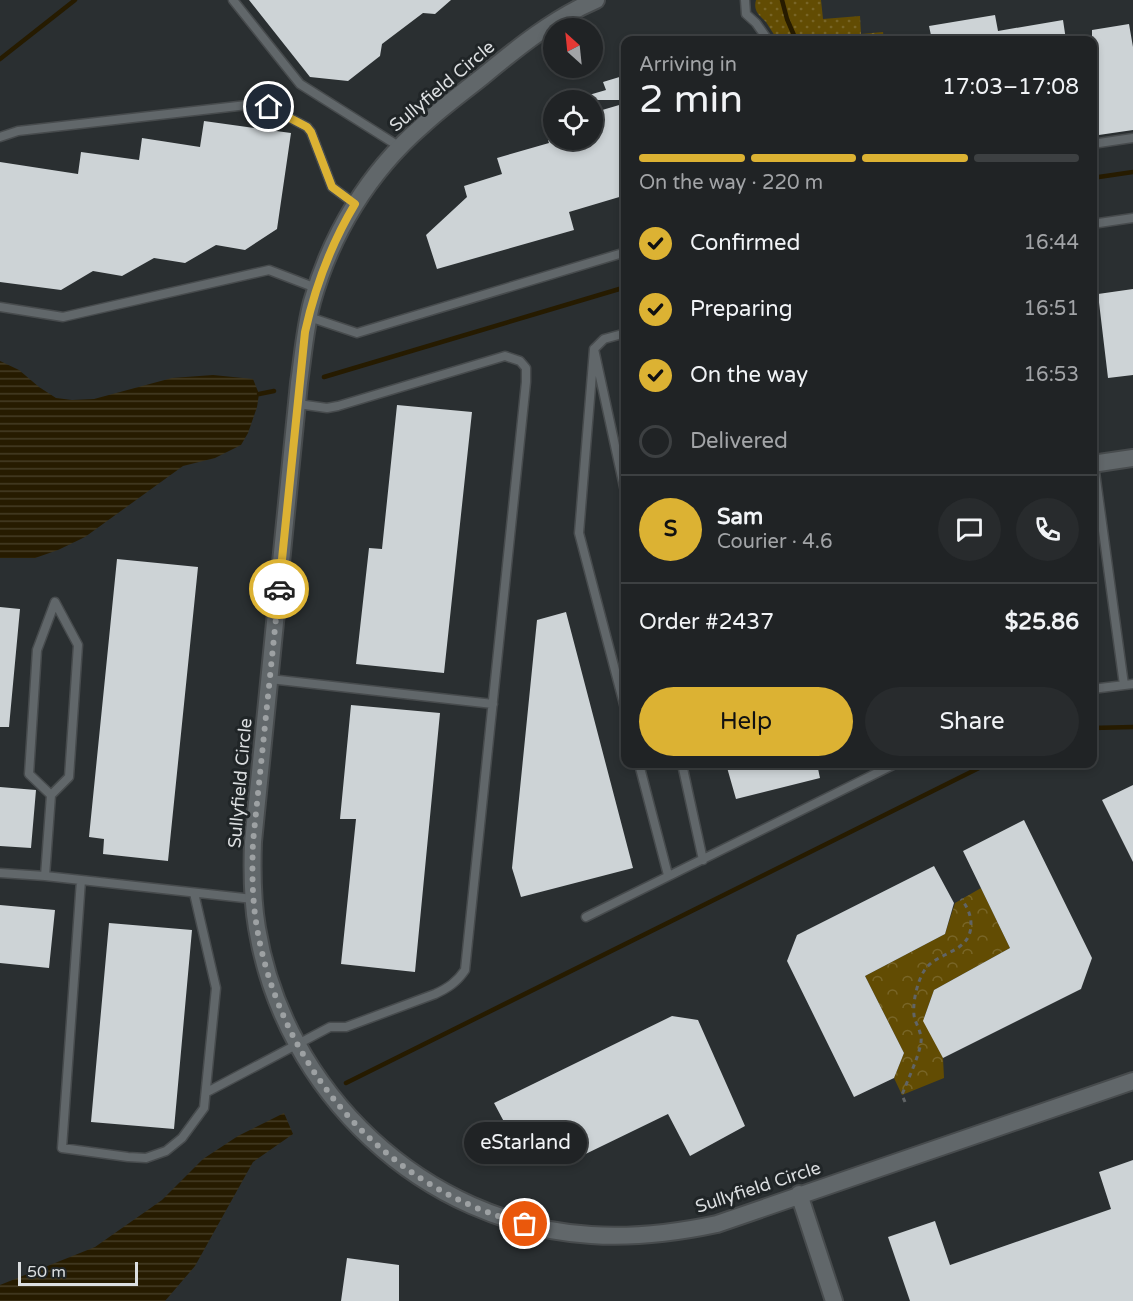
<!DOCTYPE html>
<html lang="en">
<head>
<meta charset="utf-8">
<style>
	:root { --surface:#202325; --page:#282b2d; --text:#f1f3f6; --muted:#a2a4a7; --line:#3d4042; --accent:#dcb233 }
	body { margin:0; font-family:"Varela Round",sans-serif; background:var(--page); color:var(--text); height:100vh; display:flex; flex-direction:column; font-size:22px; white-space:nowrap }
	* { box-sizing:border-box; margin:0 }
	p { font-size:20px; color:var(--muted) }
	.icon { flex:none; width:33px; height:33px; fill:none; stroke:currentColor; stroke-width:2; stroke-linecap:round; stroke-linejoin:round }
	.map { position:relative; flex:1; overflow:hidden }
	.sheet { position:absolute; left:621px; top:36px; width:476px; height:732px; display:flex; flex-direction:column; background:var(--surface); border-radius:12px; box-shadow:0 3px 9px #0003,0 0 0 2px var(--line) }
	.sheet>* { flex:none }
	.needle { width:39px; rotate:333deg }
	.buttons { position:absolute; left:543px; top:18px; display:grid; gap:12px }
	.buttons a { display:grid; place-items:center; width:60px; height:60px; border-radius:50%; background:var(--surface); box-shadow:0 3px 9px #0003,0 0 0 2px var(--line); font-size:30px }
	.scale { position:absolute; left:18px; bottom:15px; width:120px; box-sizing:border-box; padding-left:6px; border:3px solid #dbdee0; border-top:0; font-size:16px; line-height:21px; white-space:nowrap; color:#dbdee0; -webkit-text-stroke:4px #202527; paint-order:stroke }
	.pin { position:absolute; display:grid; place-items:center; width:51px; height:51px; color:#fff; margin:-26px; border:3px solid #fff; border-radius:50%; box-shadow:0 2px 6px #0007 }
	.courier { position:absolute; display:grid; place-items:center; width:60px; height:60px; margin:-30px; border:4px solid #dcb233; border-radius:50%; background:#fff; color:#222; box-shadow:0 2px 8px #0007 }
	.bubble { position:absolute; height:42px; border-radius:21px; background:var(--surface); box-shadow:0 3px 9px #0003,0 0 0 2px var(--line); font-size:20px; font-weight:600; line-height:42px; text-align:center }
	.head em { font-style:normal; font-weight:600 }
	.head div { display:flex; flex-direction:column-reverse }
	.head { display:flex; align-items:center; justify-content:space-between; height:102px; padding:0 18px }
	h1 { font-size:39px; font-weight:600; line-height:45px }
	.bar { display:grid; grid-template-columns:repeat(4,1fr); gap:9px 6px; align-content:center; height:72px; padding:0 18px }
	.bar i { height:8px; border-radius:4px; background:var(--line) }
	.bar .on { background:var(--accent) }
	.bar p { grid-column:span 4 }
	.line { display:flex; align-items:center; gap:15px; padding:0 18px; border-top:2px solid var(--line) }
	.line div { flex:1 }
	.round { display:grid; place-items:center; flex:none; width:63px; height:63px; border-radius:32px; background:var(--page) }
	ol { padding:0 18px; list-style:none }
	li { display:flex; align-items:center; gap:18px; height:66px }
	li p { margin-inline-start:auto }
	li .icon { padding:6px; border-radius:50%; background:var(--accent); color:#111; stroke-width:4 }
	li:last-child { color:var(--muted) }
	li i { width:33px; height:33px; border:3px solid var(--line); border-radius:50% }
	.action { display:flex; gap:12px; margin-top:auto; padding:12px 18px }
	.action a { flex:1; height:69px; border-radius:36px; background:var(--accent); color:#111; font-size:24px; font-weight:600; line-height:69px; text-align:center }
	.action a+a { background:var(--page); color:var(--text) }
	.map>svg:first-child { display:block }
	.grass { fill:url(#grass-dots) }
	.forest { fill:url(#forest-crowns) }
	.water { fill:url(#water-rules) }
	.lines { fill:none; stroke-linecap:round; stroke-linejoin:round }
	.stream { stroke:#261b00; stroke-width:4.5 }
	.building { fill:#cdd3d6 }
	.service-casing { stroke:#474b4d; stroke-width:11 }
	.minor-casing { stroke:#474b4d; stroke-width:20 }
	.tertiary-casing { stroke:#474b4d; stroke-width:20 }
	.path { stroke:#606466; stroke-width:3; stroke-dasharray:4.5 4.5; stroke-linecap:butt }
	.service { stroke:#61676a; stroke-width:8 }
	.minor { stroke:#61676a; stroke-width:16 }
	.tertiary { stroke:#61676a; stroke-width:16 }
	.done { stroke:#9da1a3; stroke-width:6; stroke-dasharray:0 10.8 }
	.route { stroke:#dcb233; stroke-width:8 }
	.labels { text-anchor:middle; stroke-width:6; stroke-linejoin:round; paint-order:stroke }
	.street-label { font-size:18px; fill:#dbdee0; stroke:#202527 }
</style>
</head>
<body>
<div class="map">
<svg width="1133" height="1301" viewBox="0 0 1133 1301">
	<defs>
		<pattern id="grass-dots" width="8" height="8" patternUnits="userSpaceOnUse" patternTransform="scale(1.5)"><rect width="8" height="8" fill="#624c03"/><path d="M2 2h.1M6 6h.1" fill="none" stroke="#786527" stroke-width="1.8" stroke-linecap="round"/></pattern>
		<pattern id="forest-crowns" width="20" height="18" patternUnits="userSpaceOnUse" patternTransform="scale(1.5)"><rect width="20" height="18" fill="#624c03"/><path d="M2 6a3 3 0 1 1 6 0M12 15a3 3 0 1 1 6 0" fill="none" stroke="#786527"/></pattern>
		<pattern id="water-rules" width="6" height="5" patternUnits="userSpaceOnUse" patternTransform="scale(1.5)"><rect width="6" height="5" fill="#261b00"/><path d="M0 2.5h6" fill="none" stroke="#453c25"/></pattern>
	</defs>
	<rect width="100%" height="100%" fill="#2a2f31"/>
	<path class="grass" d="M756,0H821L823,19L860,16L861,34L883,32L884,40H778C774,35 770,28 766,22C759,15 753,11 756,0Z"/>
	<path class="forest" d="M981,888L1010,948L934,990L924,1018L943,1058L944,1078L902,1095L894,1078L904,1053L865,976L945,934L955,903Z"/>
	<path class="water" d="M0,361L19,370L39,387L56,398L72,400L94,399L172,378L213,375L253,379L259,394L257,407L248,433L241,445L215,458L183,466L85,537L58,550L35,558H0Z
		M284,1113L293,1134L253,1162L195,1266L165,1301H0V1285L95,1247L162,1200L203,1159L238,1136Z"/>
	<g class="lines">
		<path class="stream" d="M782,0L787,19L796,40
			M0,59L75,0
			M1092,178L1133,172
			M324,377L626,287
			M259,394L274,391
			M1092,728L1133,727
			M346,1083L987,764"/>
	</g>
	<path class="building" d="M249,0H451L435,14L423,13L382,44L380,56L348,81L310,77Z
		M995,15L998,31L1063,20L1066,40H932L929,26Z
		M1129,24L1133,47V130L1092,136V30Z
		M626,75V100H582V97L606,90L603,82Z
		M626,103V195L569,212L574,230L437,269L426,235L467,197L464,186L502,174L497,158L549,143L548,140H592V113Z
		M204,121L291,133L277,229L245,250L216,245L185,263L154,258L122,276L93,271L61,290L0,282V162L78,174L81,152L139,160L142,138L200,147Z
		M1133,289V375L1108,378L1098,294Z
		M397,405L472,412L444,673L356,664L369,548L382,549Z
		M117,559L198,567L168,861L103,854L104,839L89,837Z
		M0,607L20,609L9,727H0Z
		M566,612L633,868L521,897L512,868L537,620Z
		M351,705L440,713L415,972L341,964L356,819H340Z
		M726,764H817L820,778L736,799Z
		M1133,785V862L1102,800Z
		M0,787L36,790L31,848L0,846Z
		M1024,820L1092,958L1081,989L943,1058L923,1021L934,990L1010,948L963,851Z
		M934,866L954,903L945,934L865,976L904,1053L894,1078L854,1097L787,961L797,935Z
		M0,905L55,910L49,968L0,963Z
		M109,923L192,930L174,1129L91,1122Z
		M672,1016L698,1020L745,1126L690,1156L668,1114L569,1162L517,1146L494,1103Z
		M1133,1160V1301H910L888,1237L935,1221L950,1265L1111,1209L1099,1172Z
		M347,1258L399,1265V1301H341Z"/>
	<g class="lines">
		<defs>
			<path id="service" d="M233,0L300,84L400,147
				M745,0L746,14L756,23L768,40
				M0,137L18,131L247,105L269,107L307,127L311,132L332,187L355,204
				M1092,144L1133,138
				M1092,224L1133,218
				M0,307L63,317L269,270L316,288
				M309,317L357,333L626,252
				M626,333L604,339L594,349L626,496
				M594,349L579,533L626,712
				M1092,450L1124,685
				M270,679L493,704
				M1092,689L1133,684
				M639,764L668,875
				M682,764L703,860
				M51,795L29,774L37,650L55,602L78,645L69,777L51,795L45,876L253,899
				M0,873L45,876
				M81,880L62,1148L128,1157L146,1158L166,1151L182,1138L204,1108L216,988L194,893
				M586,917L895,764
				M207,1092L330,1027H346L435,994C448,988 457,982 465,970L526,382V368L520,361L505,356L338,406L327,408L298,404"/>
			<path id="minor" d="M1092,464L1133,458"/>
			<path id="tertiary" d="M596,0C554,18 517,48 482,77C462,93 441,108 422,126C369,172 331,234 312,302C305,328 303,356 299,383L253,842C252,870 252,899 257,928C284,1092 423,1224 591,1235C634,1238 675,1233 717,1224L1133,1081
				M799,1194L834,1301"/>
		</defs>
		<use href="#service" class="service-casing"/>
		<use href="#minor" class="minor-casing"/>
		<use href="#tertiary" class="tertiary-casing"/>
		<path class="path" d="M905,1102L902,1095C907,1081 919,1057 921,1042C922,1035 918,1027 915,1020C911,1007 917,982 924,971C936,951 971,954 971,924C971,915 967,906 961,899"/>
		<use href="#service" class="service"/>
		<use href="#minor" class="minor"/>
		<use href="#tertiary" class="tertiary"/>
	</g>
	<g class="lines">
		<path class="done" d="M279,589L253,842C252,870 252,900 257,928C281,1069 386,1189 525,1224"/>
		<path class="route" d="M269,107L307,127L311,132L332,187L355,204C331,244 315,287 305,332L279,589"/>
	</g>
	<g class="labels">
		<g class="street-label">
			<text transform="translate(442 86) rotate(-40)" y="6">Sullyfield Circle</text>
			<text transform="translate(240 783) rotate(-85)" y="6">Sullyfield Circle</text>
			<text transform="translate(758 1187) rotate(-18)" y="6">Sullyfield Circle</text>
		</g>
	</g>
</svg>
<div class="buttons">
<a><svg class="needle" viewBox="-14 -14 28 28"><path d="M0-13l5 13h-10z" fill="#e53935"/><path d="M0 13l5-13h-10z" fill="#a2a4a7"/></svg></a>
<a><svg class="icon" aria-label="locate" viewBox="0 0 24 24"><circle cx="12" cy="12" r="6"/><path d="M12 2v4M12 18v4M2 12h4M18 12h4"/></svg></a>
</div>
<div class="scale">50 m</div>
<div class="pin" style="left:525px;top:1224px;background:#ea580c"><svg class="icon" aria-label="bag" viewBox="0 0 24 24"><path d="M5 8h14l-1 12H6zM9 8a3 3 0 0 1 6 0"/></svg></div>
<div class="pin" style="left:269px;top:107px;background:#1f2937"><svg class="icon" aria-label="home" viewBox="0 0 24 24"><path d="M3 11l9-7 9 7M6 9v11h12V9"/></svg></div>
<div class="courier" style="left:279px;top:589px"><svg class="icon" aria-label="car" viewBox="0 0 24 24"><path d="M5 17H2v-5l4-1 3-4h7l3 4 3 1v5h-3M9 17h6M6 11h13"/><circle cx="7" cy="17" r="2"/><circle cx="17" cy="17" r="2"/></svg></div>
<div class="bubble" style="left:464px;top:1122px;width:123px">eStarland</div>
<section class="sheet">
<div class="head"><div><h1>2 min</h1><p>Arriving in</p></div><em>17:03–17:08</em></div>
<div class="bar"><i class="on"></i><i class="on"></i><i class="on"></i><i></i><p>On the way · 220 m</p></div>
<ol>
<li><svg class="icon" aria-label="check" viewBox="0 0 24 24"><path d="M5 12l5 5 9-10"/></svg>Confirmed<p>16:44</p></li>
<li><svg class="icon" aria-label="check" viewBox="0 0 24 24"><path d="M5 12l5 5 9-10"/></svg>Preparing<p>16:51</p></li>
<li><svg class="icon" aria-label="check" viewBox="0 0 24 24"><path d="M5 12l5 5 9-10"/></svg>On the way<p>16:53</p></li>
<li><i></i>Delivered</li>
</ol>
<div class="line" style="height:108px"><b class="round" style="background:var(--accent);color:#111">S</b><div><b>Sam</b><p>Courier · 4.6</p></div><a class="round"><svg class="icon" aria-label="chat" viewBox="0 0 24 24"><path d="M4 5h16v11H9l-5 4z"/></svg></a><a class="round"><svg class="icon" aria-label="phone" viewBox="0 0 24 24"><path d="M5 4h4l2 5-3 2q2 4 5 5l2-3 5 2v4C11 20 4 13 5 4z"/></svg></a></div>
<div class="line" style="height:78px"><div>Order #2437</div><b>$25.86</b></div>
<div class="action"><a>Help</a><a>Share</a></div>
</section>
</div>
</body>
</html>
